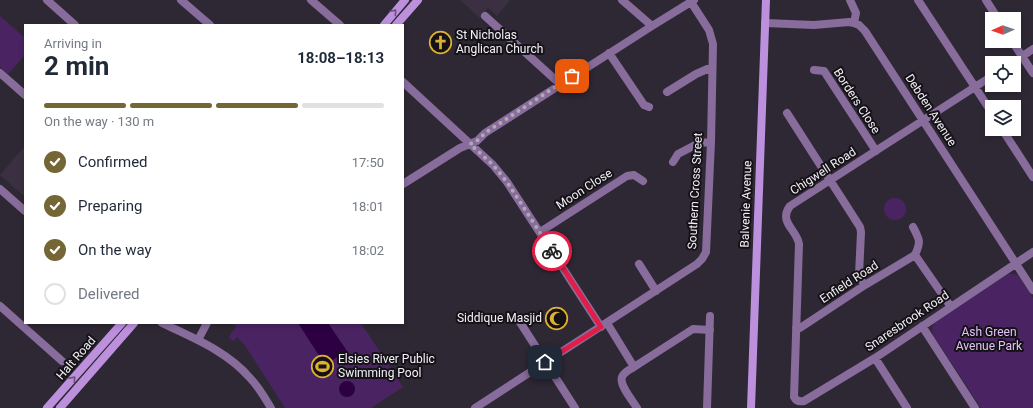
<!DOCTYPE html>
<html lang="en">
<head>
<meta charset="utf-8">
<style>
	:root { --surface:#fff; --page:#f2f2f3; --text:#1f2937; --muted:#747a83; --line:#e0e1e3; --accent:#746635 }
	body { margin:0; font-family:Roboto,sans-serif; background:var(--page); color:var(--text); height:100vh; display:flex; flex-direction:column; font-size:15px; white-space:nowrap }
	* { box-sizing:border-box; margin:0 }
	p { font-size:13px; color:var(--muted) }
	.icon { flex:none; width:22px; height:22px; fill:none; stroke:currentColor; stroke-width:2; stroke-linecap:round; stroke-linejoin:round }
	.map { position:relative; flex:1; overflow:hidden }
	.side { position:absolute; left:24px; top:24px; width:380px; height:300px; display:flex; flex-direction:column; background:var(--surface); border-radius:0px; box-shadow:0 2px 6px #0003 }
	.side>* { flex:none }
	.needle { width:26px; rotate:268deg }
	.tools { position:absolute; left:985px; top:12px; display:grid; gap:8px }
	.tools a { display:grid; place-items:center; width:36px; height:36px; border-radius:0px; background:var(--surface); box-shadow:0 2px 6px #0003; font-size:20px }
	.pin { position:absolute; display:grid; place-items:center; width:34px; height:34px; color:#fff; margin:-17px; border-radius:8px; box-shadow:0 2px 6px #0006 }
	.courier { position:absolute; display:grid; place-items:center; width:40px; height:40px; margin:-20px; border:3px solid #e11d48; border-radius:50%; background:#fff; color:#222; box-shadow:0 1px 5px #0007 }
	.summary em { font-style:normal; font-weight:700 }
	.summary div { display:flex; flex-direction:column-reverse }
	.summary { display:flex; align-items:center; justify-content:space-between; height:68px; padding:0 20px }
	h1 { font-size:26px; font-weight:700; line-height:30px }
	.bar { display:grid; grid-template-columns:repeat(4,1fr); gap:6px 4px; align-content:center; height:48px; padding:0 20px }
	.bar i { height:5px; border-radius:3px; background:var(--line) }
	.bar .on { background:var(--accent) }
	.bar p { grid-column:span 4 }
	ol { padding:0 20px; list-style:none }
	li { display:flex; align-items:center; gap:12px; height:44px }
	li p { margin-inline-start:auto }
	li .icon { padding:4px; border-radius:50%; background:var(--accent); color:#fff; stroke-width:4 }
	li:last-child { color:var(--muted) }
	li i { width:22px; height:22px; border:2px solid var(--line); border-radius:50% }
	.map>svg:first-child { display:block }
	.built { fill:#3a3042 }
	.green { fill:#4a2462 }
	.water { fill:#2c0042 }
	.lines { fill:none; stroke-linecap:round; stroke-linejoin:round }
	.street { stroke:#886c9c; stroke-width:8 }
	.secondary { stroke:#bd90dd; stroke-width:8 }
	.oneway { stroke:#69517a }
	.done { stroke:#afaab3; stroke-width:4; stroke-dasharray:0 7.2 }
	.route { stroke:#e11d48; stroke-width:5 }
	.labels { text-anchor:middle; stroke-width:4; stroke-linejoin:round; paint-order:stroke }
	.poi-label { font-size:12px; fill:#f4f0f8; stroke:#151217; text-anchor:start }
	.street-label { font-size:12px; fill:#f4f0f8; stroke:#151217 }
	.park-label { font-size:12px; fill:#e1c0fa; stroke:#151217 }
</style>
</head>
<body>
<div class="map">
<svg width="1033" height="408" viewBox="0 0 1033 408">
	<rect width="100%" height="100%" fill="#2e2834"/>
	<path class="built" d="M460,0H510L497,16L488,8L480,18Z
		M25,146V197L0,175Z"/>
	<path class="green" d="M0,16L25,38V55L8,74L0,67Z
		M884 209a11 11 0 1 1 22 0a11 11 0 1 1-22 0Z
		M1008,274H1013L1018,275L1033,298V408H981L933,335L932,328L934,323Z
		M235,323H361L403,387L371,408H285L244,344L237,337L233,341L229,338L230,336V335L236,327L234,324Z"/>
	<path class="water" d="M298,323H328L347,351L325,365Z
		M339 389a8 8 0 1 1 16 0a8 8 0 1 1-16 0Z"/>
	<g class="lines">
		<path class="street" d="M47,0L75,25
			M181,0L210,25
			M311,0L340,25
			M622,0L652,26
			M850,0L856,13L854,23
			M918,0L992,113
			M986,0L998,19
			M485,16L560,84
			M765,23L814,25L849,22L854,23L859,25L865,31L1033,290
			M1012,41L1033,73
			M609,53L644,105L649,107
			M1012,63L1033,49
			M814,70L824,71L876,151
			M0,73L25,95
			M992,76L790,206C778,222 797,230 799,244L794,397C796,401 799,402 804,401L875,358L1033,252
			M403,82L493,165L507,182L601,327
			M667,92L696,74L712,67
			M787,113L860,227L861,232L859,275L860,279L865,285
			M1002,129L1033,177
			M673,162L678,154L699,143L711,142
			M403,184L460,148L477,141L485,133L652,26L694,0
			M0,189L25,211
			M540,232L627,176L634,175L643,181
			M915,255L951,307
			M639,264L656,291
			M0,306L62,361
			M516,316L575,408
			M162,323C193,338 227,351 250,378C259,387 265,398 271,408
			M607,323L634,367L693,329L710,330
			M922,326L975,408
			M796,328H800L865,285L915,255C921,242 920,240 913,227
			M198,340L207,323
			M875,358L907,408
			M634,367C629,370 624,372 622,377C619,385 633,401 637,408
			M475,408L697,264L702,259L706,252L711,142L713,44L709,30L691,2
			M707,408L710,316"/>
		<path class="secondary" d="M384,25L405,0
			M396,25L418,0
			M47,408L122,323
			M60,408L134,323
			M751,408L766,0"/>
	</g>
	<defs><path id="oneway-chevron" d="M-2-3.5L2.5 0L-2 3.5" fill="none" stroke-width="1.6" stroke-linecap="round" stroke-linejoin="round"/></defs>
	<g class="oneway">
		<use href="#oneway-chevron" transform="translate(394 12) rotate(-49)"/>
		<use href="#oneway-chevron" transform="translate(73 379) rotate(-49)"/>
	</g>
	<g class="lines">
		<path class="done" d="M552,251L507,182L493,165L470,144L478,140L485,133L572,76"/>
		<path class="route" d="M545,362L601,327L552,251"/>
	</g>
	<defs>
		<symbol id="church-ring" viewBox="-11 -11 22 22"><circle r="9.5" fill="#151217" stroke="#ddb133" stroke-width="1.5"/><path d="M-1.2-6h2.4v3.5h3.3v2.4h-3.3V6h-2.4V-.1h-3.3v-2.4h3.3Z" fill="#ddb133"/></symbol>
		<symbol id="mosque-ring" viewBox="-11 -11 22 22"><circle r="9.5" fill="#151217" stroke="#ddb133" stroke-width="1.5"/><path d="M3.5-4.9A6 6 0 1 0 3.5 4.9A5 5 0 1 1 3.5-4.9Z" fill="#ddb133"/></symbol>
		<symbol id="stadium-ring" viewBox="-11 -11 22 22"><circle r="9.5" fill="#151217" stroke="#ddb133" stroke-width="1.5"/><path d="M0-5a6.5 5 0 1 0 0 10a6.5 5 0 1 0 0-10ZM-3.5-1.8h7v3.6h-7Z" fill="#ddb133"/></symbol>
	</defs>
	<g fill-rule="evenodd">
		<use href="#church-ring" x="428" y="30" width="25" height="25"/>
		<use href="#mosque-ring" x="544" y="306" width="25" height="25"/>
		<use href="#stadium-ring" x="310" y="354" width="25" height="25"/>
	</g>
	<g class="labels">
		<g class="poi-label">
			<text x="456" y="39">St Nicholas<tspan x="456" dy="14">Anglican Church</tspan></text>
			<text x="542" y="322" text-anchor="end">Siddique Masjid</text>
			<text x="338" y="363">Elsies River Public<tspan x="338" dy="14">Swimming Pool</tspan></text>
		</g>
		<g class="street-label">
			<text transform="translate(857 101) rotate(57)" y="4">Borders Close</text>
			<text transform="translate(931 110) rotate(57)" y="4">Debden Avenue</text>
			<text transform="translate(823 171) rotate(-33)" y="4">Chigwell Road</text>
			<text transform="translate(584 189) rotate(-33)" y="4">Moon Close</text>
			<text transform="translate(695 191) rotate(-87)" y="4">Southern Cross Street</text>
			<text transform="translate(746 204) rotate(-88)" y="4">Balvenie Avenue</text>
			<text transform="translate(849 282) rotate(-33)" y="4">Enfield Road</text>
			<text transform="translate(907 321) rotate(-34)" y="4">Snaresbrook Road</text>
			<text transform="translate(76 358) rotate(-49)" y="4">Halt Road</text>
		</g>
		<g class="park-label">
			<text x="989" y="336">Ash Green<tspan x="989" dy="14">Avenue Park</tspan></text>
		</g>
	</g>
</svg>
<div class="tools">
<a><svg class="needle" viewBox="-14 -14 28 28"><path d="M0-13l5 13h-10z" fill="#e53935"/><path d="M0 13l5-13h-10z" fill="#747a83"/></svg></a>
<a><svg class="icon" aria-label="locate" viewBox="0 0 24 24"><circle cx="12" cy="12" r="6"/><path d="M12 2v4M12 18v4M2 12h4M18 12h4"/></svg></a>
<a><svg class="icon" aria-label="layers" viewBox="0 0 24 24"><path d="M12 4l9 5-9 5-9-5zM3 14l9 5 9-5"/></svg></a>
</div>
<div class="pin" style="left:572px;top:76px;background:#ea580c"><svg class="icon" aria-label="bag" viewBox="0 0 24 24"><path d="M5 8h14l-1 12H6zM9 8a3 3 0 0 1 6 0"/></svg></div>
<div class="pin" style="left:545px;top:362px;background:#1f2937"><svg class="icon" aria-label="home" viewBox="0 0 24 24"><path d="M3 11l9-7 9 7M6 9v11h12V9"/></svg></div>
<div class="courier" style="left:552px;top:251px"><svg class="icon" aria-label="bike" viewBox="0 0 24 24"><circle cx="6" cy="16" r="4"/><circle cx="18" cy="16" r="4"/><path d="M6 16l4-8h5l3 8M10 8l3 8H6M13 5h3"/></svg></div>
<section class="side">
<div class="summary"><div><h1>2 min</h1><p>Arriving in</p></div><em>18:08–18:13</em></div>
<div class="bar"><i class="on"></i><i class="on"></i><i class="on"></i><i></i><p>On the way · 130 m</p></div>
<ol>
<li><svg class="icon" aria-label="check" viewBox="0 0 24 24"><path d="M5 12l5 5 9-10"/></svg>Confirmed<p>17:50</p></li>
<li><svg class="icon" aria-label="check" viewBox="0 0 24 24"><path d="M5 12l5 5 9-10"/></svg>Preparing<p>18:01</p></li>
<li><svg class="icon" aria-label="check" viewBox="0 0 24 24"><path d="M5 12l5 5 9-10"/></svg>On the way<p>18:02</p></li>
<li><i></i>Delivered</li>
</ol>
</section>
</div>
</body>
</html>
